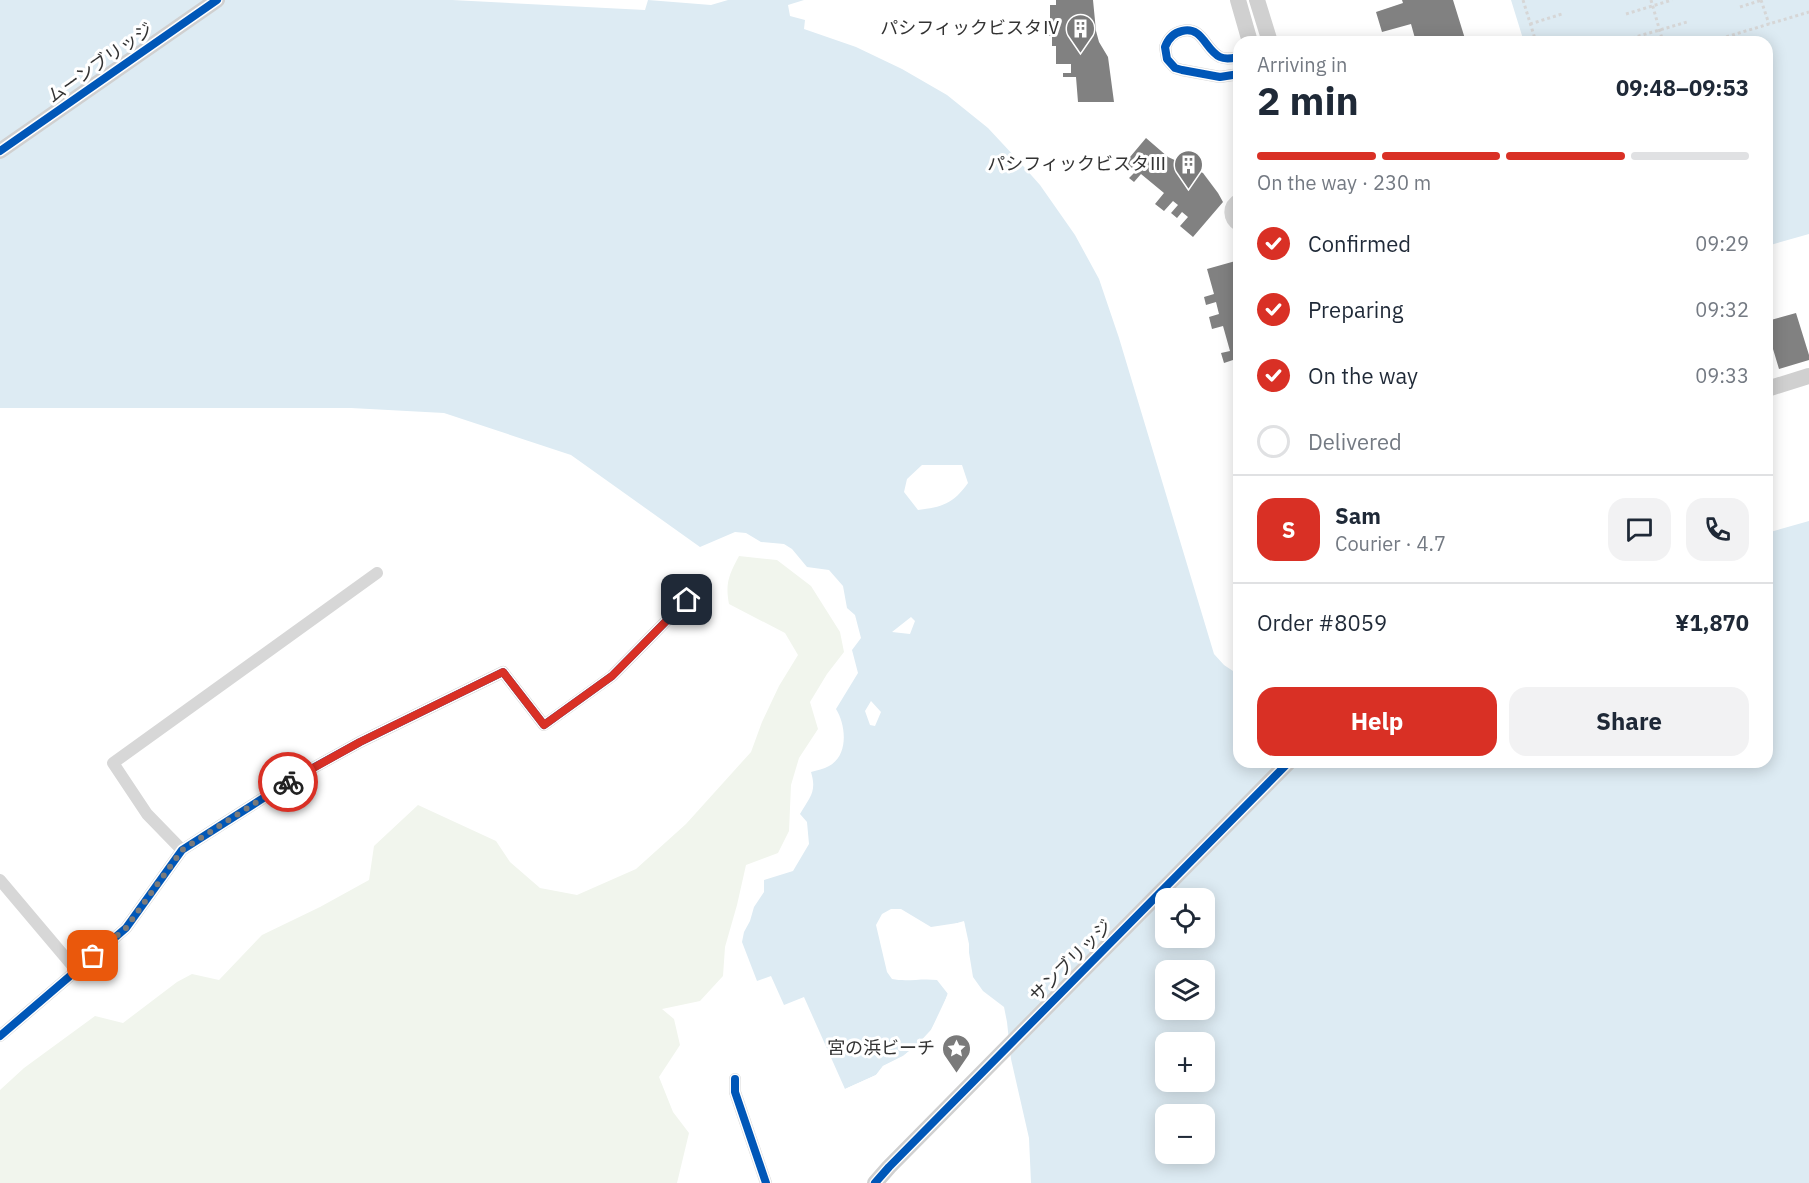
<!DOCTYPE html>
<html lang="en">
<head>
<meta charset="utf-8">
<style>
	:root { --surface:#fff; --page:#f2f2f3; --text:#1f2937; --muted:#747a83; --line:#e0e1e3; --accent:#d93025 }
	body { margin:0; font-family:"IBM Plex Sans","Noto Sans JP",sans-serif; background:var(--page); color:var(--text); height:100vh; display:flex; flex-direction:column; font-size:22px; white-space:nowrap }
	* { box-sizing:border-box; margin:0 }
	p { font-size:20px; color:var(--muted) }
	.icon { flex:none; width:33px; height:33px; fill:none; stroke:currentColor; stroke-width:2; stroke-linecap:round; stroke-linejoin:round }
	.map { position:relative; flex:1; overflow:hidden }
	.panel { position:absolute; left:1233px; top:36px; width:540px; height:732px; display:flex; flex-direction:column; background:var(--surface); border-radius:18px; box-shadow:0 3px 15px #0003 }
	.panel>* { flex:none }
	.controls { position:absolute; left:1155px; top:888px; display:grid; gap:12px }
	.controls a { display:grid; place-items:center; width:60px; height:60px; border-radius:12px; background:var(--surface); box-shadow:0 3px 15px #0003; font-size:30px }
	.pin { position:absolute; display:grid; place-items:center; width:51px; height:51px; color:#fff; margin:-26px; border-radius:12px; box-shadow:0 3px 9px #0006 }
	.courier { position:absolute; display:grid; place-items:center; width:60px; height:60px; margin:-30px; border:4px solid #d93025; border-radius:50%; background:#fff; color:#222; box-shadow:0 2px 8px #0007 }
	.summary em { font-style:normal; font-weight:800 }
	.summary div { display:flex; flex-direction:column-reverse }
	.summary { display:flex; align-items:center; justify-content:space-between; height:102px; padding:0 24px }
	h1 { font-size:39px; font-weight:800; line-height:45px }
	.bar { display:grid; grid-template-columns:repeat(4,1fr); gap:9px 6px; align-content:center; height:72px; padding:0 24px }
	.bar i { height:8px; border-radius:4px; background:var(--line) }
	.bar .on { background:var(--accent) }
	.bar p { grid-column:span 4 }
	.line { display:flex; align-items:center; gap:15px; padding:0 24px; border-top:2px solid var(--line) }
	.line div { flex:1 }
	.round { display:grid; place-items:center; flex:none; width:63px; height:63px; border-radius:18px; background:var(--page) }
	ol { padding:0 24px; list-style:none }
	li { display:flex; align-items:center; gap:18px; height:66px }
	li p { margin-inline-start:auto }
	li .icon { padding:6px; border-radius:50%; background:var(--accent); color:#fff; stroke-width:4 }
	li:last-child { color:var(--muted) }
	li i { width:33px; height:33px; border:3px solid var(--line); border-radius:50% }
	.cta { display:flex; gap:12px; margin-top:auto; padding:12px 24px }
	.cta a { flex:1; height:69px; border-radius:18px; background:var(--accent); color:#fff; font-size:24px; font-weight:800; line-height:69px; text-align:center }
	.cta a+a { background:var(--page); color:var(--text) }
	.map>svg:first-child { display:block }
	.green { fill:#f1f5ed }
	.water { fill:#ddebf3; fill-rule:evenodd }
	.pier { fill:#fff }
	.building { fill:#818181 }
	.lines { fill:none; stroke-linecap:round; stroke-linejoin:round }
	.path { stroke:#d6d6d6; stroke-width:3; stroke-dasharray:3 3; stroke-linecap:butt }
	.street { stroke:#d7d7d7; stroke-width:12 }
	.secondary { stroke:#d0d0d0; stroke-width:16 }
	.cycleway-casing { stroke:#fff; stroke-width:11 }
	.cycleway { stroke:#0057b8; stroke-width:8 }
	.done { stroke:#7a7a7a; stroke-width:6; stroke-dasharray:0 10.8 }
	.route { stroke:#d93025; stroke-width:8 }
	.labels { text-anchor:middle; stroke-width:6; stroke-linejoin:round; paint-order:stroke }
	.poi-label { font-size:18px; fill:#333; stroke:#fff; text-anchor:end }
	.street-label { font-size:18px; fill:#333; stroke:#fff }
</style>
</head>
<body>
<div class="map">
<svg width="1809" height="1183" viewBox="0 0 1809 1183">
	<rect width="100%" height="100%" fill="#fff"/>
	<path class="green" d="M739,556L777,560L811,586L840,632L844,652L827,674L810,702L818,729L799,758L791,785L789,831L778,853L746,865L737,905L725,947L723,976L700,1001L662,1009L674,1019L680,1045L659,1077L673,1112L689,1133L677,1183H0V1090L24,1068L95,1016L123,1023L177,982L192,974L219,980L262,935L320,907L369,880L374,846L418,805L496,841L510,862L540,888L577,895L636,869L686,824L751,752L762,722L779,686L798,655L785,633L729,604C725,583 729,575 739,556Z"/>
	<path class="water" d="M0,0H452L645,10L648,0L711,5L728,0H804L788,5L790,16L805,20L804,29L856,47L902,69L947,95L988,128L1015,157L1040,185L1075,235L1099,279L1119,338L1214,654L1224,665L1239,675V762H1767V533L1809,521V1183H1031L1029,1138L1011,1059L1007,1022L1004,1007L983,991L973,977L964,922L931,927L901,909H891L882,914L876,925L887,972L892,979C907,982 921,978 937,980L948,994L931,1030L918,1044L903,1056L883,1066L876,1075L845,1089L804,997L784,1005L771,976L757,981L742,942L744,932L750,921L754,907L764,892V880L793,871L809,844L807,822L800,814C810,797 817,792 811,772C817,770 824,769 829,766C849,755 846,725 836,709L858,673L852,650L861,638L855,615L847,608L843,586L829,570L807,567L792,549L784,544L761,542L746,533L735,532L700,547L571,455L444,413L351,408H0ZM922,465H962L968,483C953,504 942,507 918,510L904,492L907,479ZM911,617L915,621L910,634L892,632ZM871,701L881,712L875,726L870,725L865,711ZM1166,898H1204V938H1166ZM1166,970H1204V1010H1166ZM1166,1042H1204V1082H1166ZM1166,1114H1204V1154H1166Z
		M1511,0H1809V234L1767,246V42H1524Z"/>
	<path class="pier" d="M964,921L969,944V972L962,925L952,928L951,925Z
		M949,990L951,995L944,1014L934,1031L920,1046L905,1059L885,1068L878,1078L846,1092L845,1089L876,1075L883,1066L903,1056L918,1044L931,1030L941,1012Z"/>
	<path class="building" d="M1056,0H1093L1096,31L1099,42L1108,57L1114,102H1078L1076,77H1063V73H1071V64H1056V46H1052V36H1043V24H1050V5H1056Z
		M1402,0H1453L1466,42H1416L1411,24L1382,32L1376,12L1403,3Z
		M1146,138L1168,157L1203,173L1218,193L1223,202L1193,237L1180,226L1188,217L1182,212L1177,218L1171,213L1178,205L1173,201L1164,211L1155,204L1164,193L1141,174L1134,182L1129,178L1135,172L1125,163Z
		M1239,260V378H1238L1233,360L1224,363L1221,353L1230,351L1223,326L1212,329L1209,317L1219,314L1216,302L1206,305L1204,297L1214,294L1207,269Z
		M1796,313L1809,355V360L1779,369L1767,329V321Z"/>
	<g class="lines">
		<path class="path" d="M1523,0L1536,42
			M1651,0L1663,42
			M1761,0L1769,24
			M1740,7L1762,0
			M1626,14L1672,0
			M1530,24L1562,14
			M1632,38L1687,22
			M1709,42L1809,12"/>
		<path class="street" d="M1239,57C1233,58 1226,60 1220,57C1205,50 1203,26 1182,31C1173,33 1168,39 1165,47L1167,59L1175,68L1182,70L1220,77L1239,74
			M1239,199C1227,206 1228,219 1239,226
			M182,850L147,814L113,763L377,573
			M0,880L76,970
			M0,1036L126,928L182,850L293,779L360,742L503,672L544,725L612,676L687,600
			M735,1079V1092L766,1183"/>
		<path class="secondary" d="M1238,0L1250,42
			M1257,0L1270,42
			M0,151L217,0
			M1767,389L1809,376
			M875,1183L889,1167L1289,762"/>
		<defs>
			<path id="cycleway" d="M1239,57C1233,58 1226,60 1220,57C1205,50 1203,26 1182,31C1173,33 1168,39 1165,47L1167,59L1175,68L1182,70L1220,77L1239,74
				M0,151L217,0
				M0,1036L126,928L182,850L293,779L360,742L503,672L544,725L612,676L687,600
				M735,1079V1092L766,1183
				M875,1183L889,1167L1289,762"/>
		</defs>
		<use href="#cycleway" class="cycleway-casing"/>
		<use href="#cycleway" class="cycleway"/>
	</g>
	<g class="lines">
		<path class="done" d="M93,956L126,928L182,850L288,782"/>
		<path class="route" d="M288,782L360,742L503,672L544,725L612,676L687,600"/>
	</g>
	<defs>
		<symbol id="building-pin" viewBox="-11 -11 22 30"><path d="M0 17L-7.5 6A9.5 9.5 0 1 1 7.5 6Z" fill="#7a7a7a" stroke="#fff"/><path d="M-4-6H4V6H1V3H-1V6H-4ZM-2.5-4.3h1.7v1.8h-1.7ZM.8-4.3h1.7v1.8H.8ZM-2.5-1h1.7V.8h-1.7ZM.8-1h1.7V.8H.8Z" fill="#fff"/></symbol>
		<symbol id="sight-pin" viewBox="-11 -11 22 30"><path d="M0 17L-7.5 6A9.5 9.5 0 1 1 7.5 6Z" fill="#7a7a7a" stroke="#fff"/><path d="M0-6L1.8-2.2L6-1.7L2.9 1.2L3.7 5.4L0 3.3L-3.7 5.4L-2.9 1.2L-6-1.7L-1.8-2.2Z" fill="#fff"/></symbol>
	</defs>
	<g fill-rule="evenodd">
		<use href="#building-pin" x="1064" y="12" width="33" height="45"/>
		<use href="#building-pin" x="1172" y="148" width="33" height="45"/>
		<use href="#sight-pin" x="940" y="1032" width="33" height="45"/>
	</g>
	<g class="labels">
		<g class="poi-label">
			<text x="1060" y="34">パシフィックビスタⅣ</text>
			<text x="1167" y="170">パシフィックビスタⅢ</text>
			<text x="935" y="1054">宮の浜ビーチ</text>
		</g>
		<g class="street-label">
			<text transform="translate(100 63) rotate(-35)" y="6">ムーンブリッジ</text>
			<text transform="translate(1071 961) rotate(-45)" y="6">サンブリッジ</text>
		</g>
	</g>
</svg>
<div class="controls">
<a><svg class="icon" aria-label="locate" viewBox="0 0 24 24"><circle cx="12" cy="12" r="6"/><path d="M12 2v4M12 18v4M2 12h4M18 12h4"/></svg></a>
<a><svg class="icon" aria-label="layers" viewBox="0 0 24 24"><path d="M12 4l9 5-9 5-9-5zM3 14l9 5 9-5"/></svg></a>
<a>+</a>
<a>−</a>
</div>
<div class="pin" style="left:93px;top:956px;background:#ea580c"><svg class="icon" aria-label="bag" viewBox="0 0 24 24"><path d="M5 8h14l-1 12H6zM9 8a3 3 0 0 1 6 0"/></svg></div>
<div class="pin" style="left:687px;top:600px;background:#1f2937"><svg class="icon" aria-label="home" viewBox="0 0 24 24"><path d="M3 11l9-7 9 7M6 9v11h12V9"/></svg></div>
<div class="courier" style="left:288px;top:782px"><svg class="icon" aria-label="bike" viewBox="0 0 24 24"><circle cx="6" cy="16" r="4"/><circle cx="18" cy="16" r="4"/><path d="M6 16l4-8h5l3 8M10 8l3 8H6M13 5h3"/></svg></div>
<section class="panel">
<div class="summary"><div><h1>2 min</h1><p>Arriving in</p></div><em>09:48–09:53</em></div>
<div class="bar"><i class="on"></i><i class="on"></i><i class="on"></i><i></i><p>On the way · 230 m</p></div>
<ol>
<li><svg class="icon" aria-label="check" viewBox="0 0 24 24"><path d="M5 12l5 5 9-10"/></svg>Confirmed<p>09:29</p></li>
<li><svg class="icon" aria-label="check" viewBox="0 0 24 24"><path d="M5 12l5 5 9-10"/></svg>Preparing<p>09:32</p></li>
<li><svg class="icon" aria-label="check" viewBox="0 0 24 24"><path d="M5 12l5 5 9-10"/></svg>On the way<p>09:33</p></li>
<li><i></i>Delivered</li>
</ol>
<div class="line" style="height:108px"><b class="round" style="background:var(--accent);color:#fff">S</b><div><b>Sam</b><p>Courier · 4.7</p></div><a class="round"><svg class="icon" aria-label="chat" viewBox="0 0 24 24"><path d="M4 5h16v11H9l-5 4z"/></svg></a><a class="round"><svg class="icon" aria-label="phone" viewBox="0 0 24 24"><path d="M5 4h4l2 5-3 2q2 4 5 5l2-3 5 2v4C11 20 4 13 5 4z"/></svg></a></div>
<div class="line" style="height:78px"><div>Order #8059</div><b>¥1,870</b></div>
<div class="cta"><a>Help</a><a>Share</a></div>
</section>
</div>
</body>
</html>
